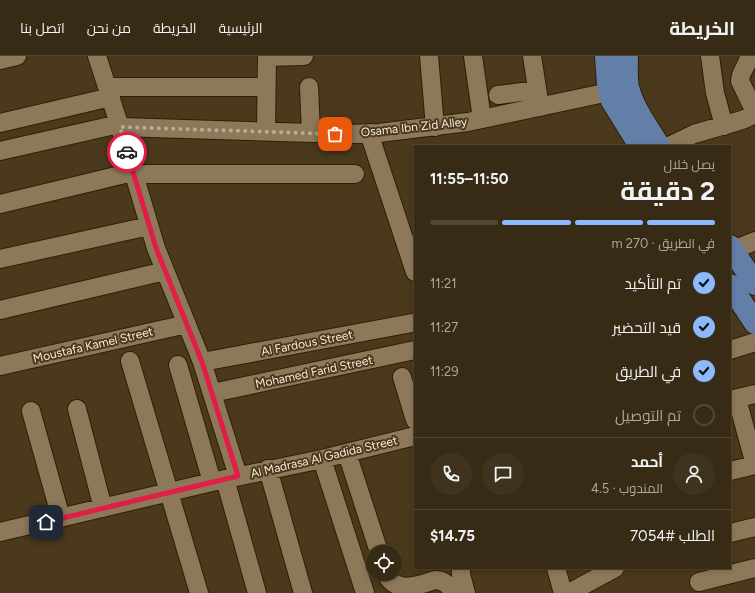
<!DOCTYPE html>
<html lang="ar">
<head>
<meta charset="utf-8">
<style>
	:root { --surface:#382b15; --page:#3f331e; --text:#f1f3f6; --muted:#aba7a0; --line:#524734; --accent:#8cb9fc }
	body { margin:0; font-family:Figtree,Cairo,sans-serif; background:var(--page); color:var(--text); direction:rtl; height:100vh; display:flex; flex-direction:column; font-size:15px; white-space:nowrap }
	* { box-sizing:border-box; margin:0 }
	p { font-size:13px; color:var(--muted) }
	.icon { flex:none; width:22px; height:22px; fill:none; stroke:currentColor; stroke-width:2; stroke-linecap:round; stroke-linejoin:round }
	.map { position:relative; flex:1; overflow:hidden; direction:ltr }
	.side { position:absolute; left:414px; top:89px; width:317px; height:424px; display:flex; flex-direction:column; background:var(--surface); border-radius:0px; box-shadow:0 2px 6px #0003,0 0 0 1px var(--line); direction:rtl }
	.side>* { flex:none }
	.buttons { position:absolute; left:366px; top:489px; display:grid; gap:8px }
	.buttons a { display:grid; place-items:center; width:36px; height:36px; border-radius:50%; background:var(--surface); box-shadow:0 2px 6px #0003,0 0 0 1px var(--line); font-size:20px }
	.pin { position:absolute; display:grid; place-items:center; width:34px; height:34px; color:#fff; margin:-17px; border-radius:8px; box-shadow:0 2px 6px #0006 }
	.courier { position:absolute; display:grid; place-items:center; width:40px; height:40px; margin:-20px; border:3px solid #e11d48; border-radius:50%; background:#fff; color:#222; box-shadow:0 1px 5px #0007 }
	.summary em { font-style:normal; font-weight:700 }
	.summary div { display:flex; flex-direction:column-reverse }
	.summary { display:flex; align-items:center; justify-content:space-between; height:68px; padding:0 16px }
	h1 { font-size:26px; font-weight:700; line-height:30px }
	.bar { display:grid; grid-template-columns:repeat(4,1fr); gap:6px 4px; align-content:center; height:48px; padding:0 16px }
	.bar i { height:5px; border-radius:3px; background:var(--line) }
	.bar .selected { background:var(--accent) }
	.bar p { grid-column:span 4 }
	.line { display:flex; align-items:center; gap:10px; padding:0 16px; border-top:1px solid var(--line) }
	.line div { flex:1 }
	.round { display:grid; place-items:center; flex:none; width:42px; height:42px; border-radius:21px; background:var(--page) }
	ol { padding:0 16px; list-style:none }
	li { display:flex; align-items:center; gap:12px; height:44px }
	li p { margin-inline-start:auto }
	li .icon { padding:4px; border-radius:50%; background:var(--accent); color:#111; stroke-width:4 }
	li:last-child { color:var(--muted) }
	li i { width:22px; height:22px; border:2px solid var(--line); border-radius:50% }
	header { display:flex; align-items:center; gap:24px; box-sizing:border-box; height:56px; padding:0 20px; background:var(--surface); border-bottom:1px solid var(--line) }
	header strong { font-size:19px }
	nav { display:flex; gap:22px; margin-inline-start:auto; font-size:14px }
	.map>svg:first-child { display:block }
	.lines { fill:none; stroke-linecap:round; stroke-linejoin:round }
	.minor-casing { stroke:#301f02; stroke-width:20 }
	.major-casing { stroke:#301f02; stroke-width:24 }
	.minor { stroke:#8d795a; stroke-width:18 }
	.major { stroke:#637fa7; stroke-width:22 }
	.done { stroke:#baad98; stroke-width:4; stroke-dasharray:0 7.2 }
	.route { stroke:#e11d48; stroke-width:5 }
	.labels { text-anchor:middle; stroke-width:4; stroke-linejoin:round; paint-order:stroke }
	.street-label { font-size:12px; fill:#f6ebda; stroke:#4a391c }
</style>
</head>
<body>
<header>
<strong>الخريطة</strong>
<nav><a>الرئيسية</a><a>الخريطة</a><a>من نحن</a><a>اتصل بنا</a></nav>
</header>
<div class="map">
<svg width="755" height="537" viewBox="0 0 755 537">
	<rect width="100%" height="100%" fill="#4a391c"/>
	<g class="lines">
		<defs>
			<path id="minor" d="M97,0L119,68L156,192L202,306L238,420
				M429,0L435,71
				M473,0L482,63
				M532,0L540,51
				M710,0L715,37L724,70
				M749,0C748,9 740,16 740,25L755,56
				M267,1L304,0
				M0,4L17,0
				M108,31H266
				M309,31L311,77
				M498,39L537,34
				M0,67L111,41
				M120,71L347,78L379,77L468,66L609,36
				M266,75L267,0
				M369,77L415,216
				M669,90L694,78L742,64L755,58
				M0,95L119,68
				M134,118H355
				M0,148L133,116
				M733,194L755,185
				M0,203L149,170
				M0,254L165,215
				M730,294L755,286
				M130,305L199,537
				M202,306L412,267
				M178,309L212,426
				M0,310L187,268
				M402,321L415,364
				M212,337L415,294
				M730,344L755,338
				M77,353L103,452
				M31,355L61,462
				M347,397L379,496
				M322,403L365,537
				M268,413L303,537
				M730,415L755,409L737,343
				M225,423L257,537
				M0,476L212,426L322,403L415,380
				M730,477L755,471
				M461,512V519L466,537
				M556,512L563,537
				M386,518C396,537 415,531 435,524C444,524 449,529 453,537
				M699,526L755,512
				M569,537L615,512"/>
			<path id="major" d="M606,0L608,29L612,45L640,90
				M627,0C627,10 626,21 628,31C633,52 648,72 659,90
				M730,190L755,228
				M730,229L755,267"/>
		</defs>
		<use href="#minor" class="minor-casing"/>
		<use href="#major" class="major-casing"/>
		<use href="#minor" class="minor"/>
		<use href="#major" class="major"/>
	</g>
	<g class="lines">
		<path class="done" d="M127,96L120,71L335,78"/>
		<path class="route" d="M46,466L238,420L202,306L156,192L127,96"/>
	</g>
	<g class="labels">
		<g class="street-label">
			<text transform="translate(414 71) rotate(-6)" y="4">Osama Ibn Zid Alley</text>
			<text transform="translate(307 287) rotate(-11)" y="4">Al Fardous Street</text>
			<text transform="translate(93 289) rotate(-13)" y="4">Moustafa Kamel Street</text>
			<text transform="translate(314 316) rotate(-12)" y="4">Mohamed Farid Street</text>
			<text transform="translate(324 401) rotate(-13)" y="4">Al Madrasa Al Gadida Street</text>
		</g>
	</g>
</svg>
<div class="buttons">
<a><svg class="icon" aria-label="locate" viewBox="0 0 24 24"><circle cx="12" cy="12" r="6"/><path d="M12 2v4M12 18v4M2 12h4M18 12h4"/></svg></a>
</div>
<div class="pin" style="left:335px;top:78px;background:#ea580c"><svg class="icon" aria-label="bag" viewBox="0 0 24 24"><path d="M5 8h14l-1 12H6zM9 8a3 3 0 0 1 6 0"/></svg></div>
<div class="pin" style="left:46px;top:466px;background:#1f2937"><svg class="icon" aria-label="home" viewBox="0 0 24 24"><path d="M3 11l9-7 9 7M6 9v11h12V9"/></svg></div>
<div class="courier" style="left:127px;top:96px"><svg class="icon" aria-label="car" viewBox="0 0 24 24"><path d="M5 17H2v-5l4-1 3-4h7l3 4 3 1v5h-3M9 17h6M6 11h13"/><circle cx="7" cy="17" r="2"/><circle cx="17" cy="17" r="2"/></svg></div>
<section class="side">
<div class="summary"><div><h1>2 دقيقة</h1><p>يصل خلال</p></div><em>11:50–11:55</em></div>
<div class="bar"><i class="selected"></i><i class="selected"></i><i class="selected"></i><i></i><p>في الطريق · 270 m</p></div>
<ol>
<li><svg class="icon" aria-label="check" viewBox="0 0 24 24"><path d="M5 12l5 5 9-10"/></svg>تم التأكيد<p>11:21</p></li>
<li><svg class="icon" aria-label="check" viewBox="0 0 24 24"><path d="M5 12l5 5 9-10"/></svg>قيد التحضير<p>11:27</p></li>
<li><svg class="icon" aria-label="check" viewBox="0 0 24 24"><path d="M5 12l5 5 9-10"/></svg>في الطريق<p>11:29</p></li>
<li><i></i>تم التوصيل</li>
</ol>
<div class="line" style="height:72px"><a class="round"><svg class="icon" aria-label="person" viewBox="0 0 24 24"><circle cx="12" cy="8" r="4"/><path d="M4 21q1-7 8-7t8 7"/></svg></a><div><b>أحمد</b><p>المندوب · 4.5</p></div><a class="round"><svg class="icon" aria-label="chat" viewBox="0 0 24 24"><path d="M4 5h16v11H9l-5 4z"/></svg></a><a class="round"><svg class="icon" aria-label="phone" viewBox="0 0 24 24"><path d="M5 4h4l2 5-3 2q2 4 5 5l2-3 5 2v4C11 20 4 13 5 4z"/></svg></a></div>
<div class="line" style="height:52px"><div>الطلب #7054</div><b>$14.75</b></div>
</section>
</div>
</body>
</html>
